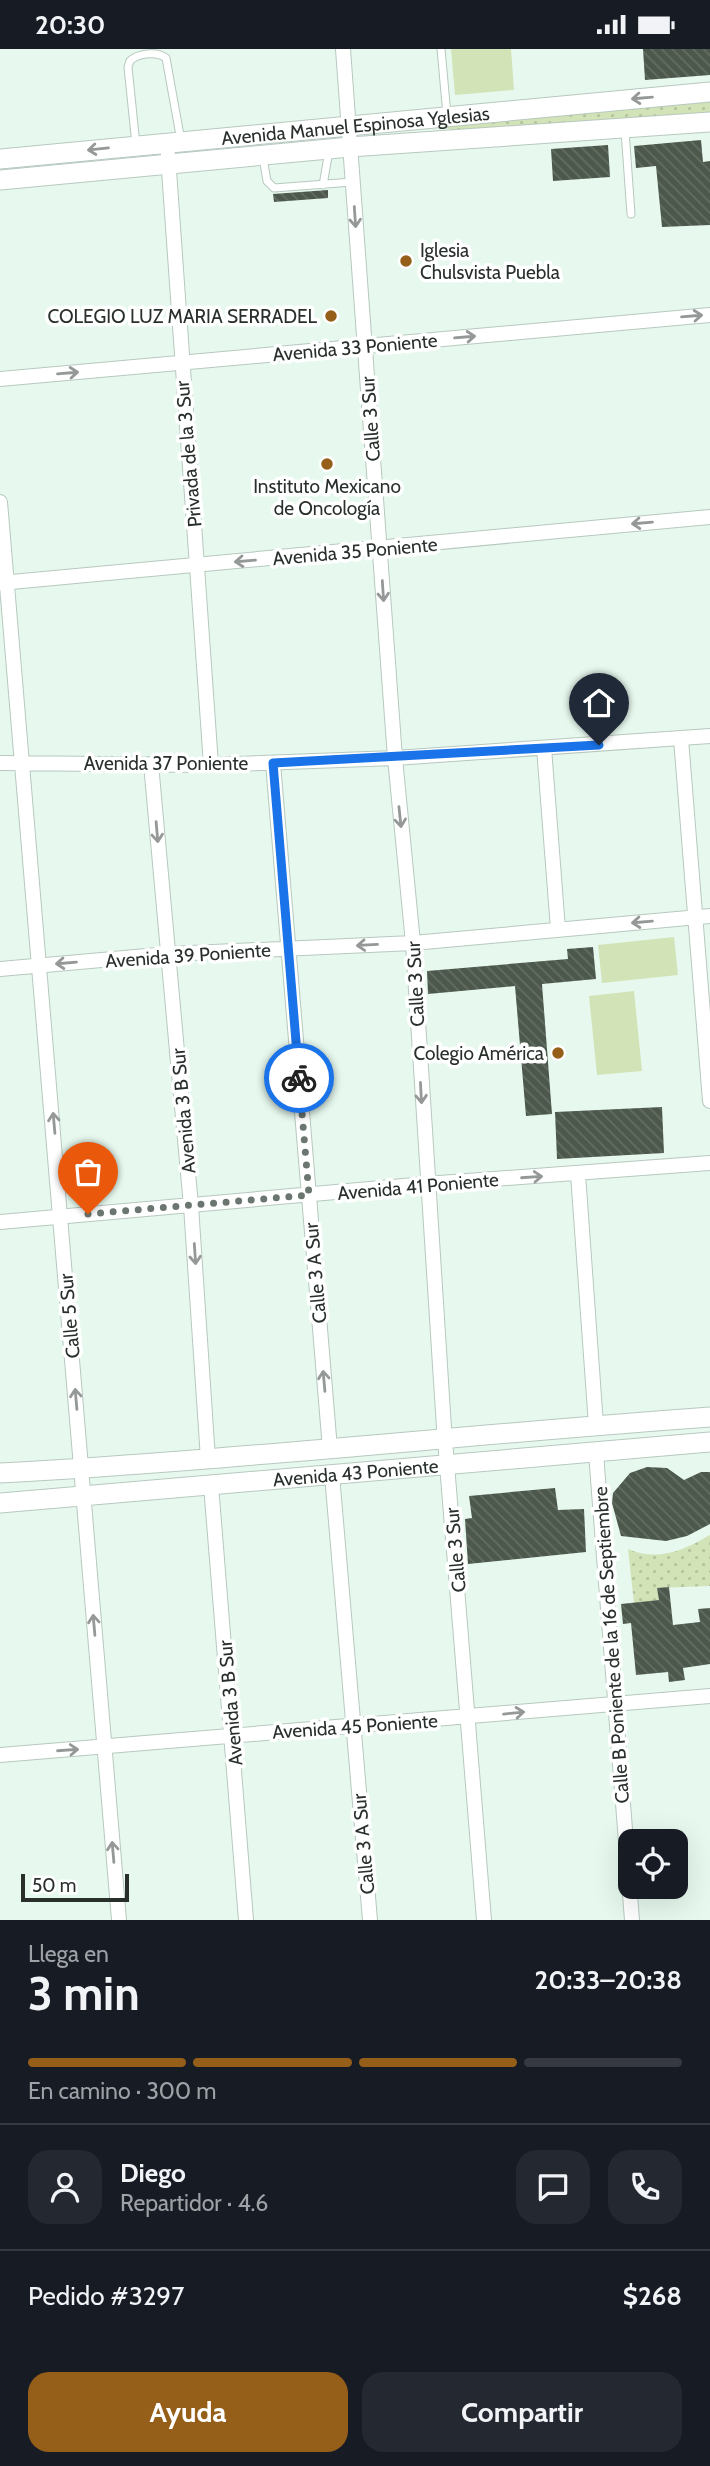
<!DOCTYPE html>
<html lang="es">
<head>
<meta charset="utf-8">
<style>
	:root { --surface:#171b24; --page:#242831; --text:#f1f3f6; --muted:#9ea1a6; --line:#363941; --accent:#965f19 }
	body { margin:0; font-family:Cabin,sans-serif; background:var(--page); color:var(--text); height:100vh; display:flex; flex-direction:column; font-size:26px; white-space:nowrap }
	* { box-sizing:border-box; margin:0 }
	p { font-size:23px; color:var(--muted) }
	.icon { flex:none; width:38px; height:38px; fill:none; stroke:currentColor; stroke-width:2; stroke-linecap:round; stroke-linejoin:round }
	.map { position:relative; height:1871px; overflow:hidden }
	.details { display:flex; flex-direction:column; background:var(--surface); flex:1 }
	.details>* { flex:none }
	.fabs { position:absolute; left:618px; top:1780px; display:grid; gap:14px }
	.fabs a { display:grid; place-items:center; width:70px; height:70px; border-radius:14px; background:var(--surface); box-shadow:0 7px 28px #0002; font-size:35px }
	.scale { position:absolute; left:21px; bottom:18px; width:108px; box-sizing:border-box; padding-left:7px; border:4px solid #29302c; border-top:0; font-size:19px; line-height:24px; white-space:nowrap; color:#29302c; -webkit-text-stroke:5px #fff; paint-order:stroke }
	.pin { position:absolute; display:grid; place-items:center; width:60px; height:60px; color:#fff; margin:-72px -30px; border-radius:50% 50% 50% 0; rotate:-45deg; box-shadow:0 0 7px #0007 }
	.pin .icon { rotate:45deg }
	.courier { position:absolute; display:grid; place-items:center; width:70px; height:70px; margin:-35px; border:5px solid #1a73e8; border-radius:50%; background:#fff; color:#222; box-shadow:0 2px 9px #0007 }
	.headline em { font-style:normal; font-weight:800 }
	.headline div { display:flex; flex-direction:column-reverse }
	.headline { display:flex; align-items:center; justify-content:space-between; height:119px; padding:0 28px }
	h1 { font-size:46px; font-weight:800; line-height:52px }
	.bar { display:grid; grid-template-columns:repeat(4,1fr); gap:10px 7px; align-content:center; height:84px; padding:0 28px }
	.bar i { height:9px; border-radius:5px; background:var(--line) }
	.bar .current { background:var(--accent) }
	.bar p { grid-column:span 4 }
	.line { display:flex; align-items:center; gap:18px; padding:0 28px; border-top:2px solid var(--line) }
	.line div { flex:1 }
	.round { display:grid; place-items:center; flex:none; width:74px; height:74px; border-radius:21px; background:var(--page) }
	.primary-button { display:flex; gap:14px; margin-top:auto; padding:14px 28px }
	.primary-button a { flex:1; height:80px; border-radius:21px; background:var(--accent); color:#fff; font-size:28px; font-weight:800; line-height:80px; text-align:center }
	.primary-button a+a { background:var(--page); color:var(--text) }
	.status { display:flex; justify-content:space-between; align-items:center; height:49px; padding:0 35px; background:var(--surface); direction:ltr }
	.status svg { height:19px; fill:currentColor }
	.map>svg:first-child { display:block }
	.park { fill:url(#park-dots) }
	.pitch { fill:#d2e3b7 }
	.building { fill:url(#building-back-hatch) }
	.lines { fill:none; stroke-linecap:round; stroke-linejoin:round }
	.lane-casing { stroke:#b7c9bf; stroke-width:9 }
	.street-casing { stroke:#b7c9bf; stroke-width:16 }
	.secondary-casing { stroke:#b7c9bf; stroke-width:21 }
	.lane { stroke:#fff; stroke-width:7 }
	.street { stroke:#fff; stroke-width:14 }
	.secondary { stroke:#fff; stroke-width:19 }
	.oneway { stroke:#949896 }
	.done { stroke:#6c7670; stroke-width:7; stroke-dasharray:0 12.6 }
	.route { stroke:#1a73e8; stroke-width:9 }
	.poi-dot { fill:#965f19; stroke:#fff; stroke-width:2.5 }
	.labels { text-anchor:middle; stroke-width:7; stroke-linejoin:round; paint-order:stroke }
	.street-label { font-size:19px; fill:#29302c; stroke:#fff }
	.poi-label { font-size:19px; fill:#29302c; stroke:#fff; text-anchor:end }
</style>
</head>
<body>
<div class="status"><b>20:30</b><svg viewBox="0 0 49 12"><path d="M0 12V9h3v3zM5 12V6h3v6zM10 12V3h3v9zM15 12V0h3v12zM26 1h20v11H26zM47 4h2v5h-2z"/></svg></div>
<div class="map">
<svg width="710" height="1871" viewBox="0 0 710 1871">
	<defs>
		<pattern id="park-dots" width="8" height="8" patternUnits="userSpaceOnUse" patternTransform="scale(1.75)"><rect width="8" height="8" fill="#d2e3b7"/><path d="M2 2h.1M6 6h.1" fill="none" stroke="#b4c39e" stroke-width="1.8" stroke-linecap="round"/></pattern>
		<pattern id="building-back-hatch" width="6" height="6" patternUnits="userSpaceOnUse" patternTransform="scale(1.75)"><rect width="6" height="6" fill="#4d584c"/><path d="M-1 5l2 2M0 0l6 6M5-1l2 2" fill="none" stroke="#646d63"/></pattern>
	</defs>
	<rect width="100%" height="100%" fill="#e7f9ef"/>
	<path class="park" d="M710,50V70L455,82L445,79L453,73Z
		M710,1486V1537L658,1539L659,1551L634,1554L628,1500C657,1513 685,1501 710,1486Z"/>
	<path class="pitch" d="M451,0H511L514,41L455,46Z
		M674,888L678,926L602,934L598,896Z
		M634,942L642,1022L597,1026L589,947Z"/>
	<path class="building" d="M643,0H710V26L645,31Z
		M701,91L703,113L710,112V176L662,178L656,117L636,119L634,97Z
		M608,96L610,128L553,132L551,100Z
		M328,141V149L274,153L273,145Z
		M593,898L596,930L542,935L552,1065L526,1067L515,937L428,945L427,922L568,910L567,900Z
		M662,1058L664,1104L557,1110L555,1063Z
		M647,1418L667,1419L684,1431L701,1423H710V1475L687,1487L666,1492L621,1487L612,1454L613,1444L630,1424Z
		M555,1439L558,1461L584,1460L586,1503L468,1515L465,1470L472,1469L469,1447Z
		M669,1538L673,1576L700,1573L698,1560L710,1559V1615L683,1619L685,1631L669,1633L668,1623L636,1626L631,1574L623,1575L621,1555L659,1551L657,1539Z"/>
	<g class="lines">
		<defs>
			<path id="lane" d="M441,0L447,66
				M625,82L631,165
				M136,96L128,18L130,12C138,4 157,2 166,9L181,92
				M263,109L267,132L274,139L352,133
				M323,136L329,102"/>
			<path id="street" d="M343,0L395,709L413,894L444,1379L484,1871
				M167,93L211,716
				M0,330L710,266
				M0,453L119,1871
				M0,534L710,468
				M681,690L710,1052
				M544,699L558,880
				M0,714L211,716L395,709L710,687
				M273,714L330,1400
				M151,715L191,1157L208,1410
				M0,920L169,905L413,894L710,867
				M578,1125L596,1376
				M0,1173L426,1135L710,1114
				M596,1404L632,1871
				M332,1426L370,1871
				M211,1436L246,1871
				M0,1706L710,1647"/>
			<g id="secondary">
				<path id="s1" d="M0,110L710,43"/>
				<path d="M0,131L350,98L710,73"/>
				<path d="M0,1424C237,1411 473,1385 710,1368"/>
				<path id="s2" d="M0,1454L710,1393"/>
			</g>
		</defs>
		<use href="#lane" class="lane-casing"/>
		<use href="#street" class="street-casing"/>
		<use href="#secondary" class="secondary-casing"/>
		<use href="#lane" class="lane"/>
		<use href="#street" class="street"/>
		<use href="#secondary" class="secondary"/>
	</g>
	<defs><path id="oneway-shaft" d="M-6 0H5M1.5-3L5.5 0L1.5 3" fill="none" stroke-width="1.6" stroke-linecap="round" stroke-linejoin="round" transform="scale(1.75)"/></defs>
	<g class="oneway">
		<use href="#oneway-shaft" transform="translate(642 49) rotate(175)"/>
		<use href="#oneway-shaft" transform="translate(98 100) rotate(174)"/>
		<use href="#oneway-shaft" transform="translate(355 168) rotate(86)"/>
		<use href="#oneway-shaft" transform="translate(692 267) rotate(-5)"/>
		<use href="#oneway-shaft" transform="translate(465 288) rotate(-5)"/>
		<use href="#oneway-shaft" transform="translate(68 324) rotate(-5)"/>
		<use href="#oneway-shaft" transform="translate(642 474) rotate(175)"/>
		<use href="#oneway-shaft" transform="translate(245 512) rotate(175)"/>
		<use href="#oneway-shaft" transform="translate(383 542) rotate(86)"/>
		<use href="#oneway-shaft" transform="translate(400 768) rotate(84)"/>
		<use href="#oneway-shaft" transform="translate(157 783) rotate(85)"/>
		<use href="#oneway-shaft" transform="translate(642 873) rotate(175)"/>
		<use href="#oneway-shaft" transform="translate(367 896) rotate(177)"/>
		<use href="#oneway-shaft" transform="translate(66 914) rotate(175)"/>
		<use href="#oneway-shaft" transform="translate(421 1044) rotate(87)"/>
		<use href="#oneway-shaft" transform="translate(54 1074) rotate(-95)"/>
		<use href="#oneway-shaft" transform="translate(532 1128) rotate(-4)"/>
		<use href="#oneway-shaft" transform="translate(195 1205) rotate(86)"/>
		<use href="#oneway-shaft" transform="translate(324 1332) rotate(-95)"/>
		<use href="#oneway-shaft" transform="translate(76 1350) rotate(-95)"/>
		<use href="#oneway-shaft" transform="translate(94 1576) rotate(-95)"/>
		<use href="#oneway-shaft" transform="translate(514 1664) rotate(-6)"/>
		<use href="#oneway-shaft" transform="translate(68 1701) rotate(-4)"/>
		<use href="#oneway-shaft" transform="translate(113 1803) rotate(-95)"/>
	</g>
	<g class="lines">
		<path class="done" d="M88,1165L309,1146L299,1029"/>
		<path class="route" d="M299,1029L273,714L599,696"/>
	</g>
	<g class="poi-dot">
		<circle cx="406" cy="212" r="7"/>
		<circle cx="331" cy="267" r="7"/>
		<circle cx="327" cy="415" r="7"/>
		<circle cx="558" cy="1004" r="7"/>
	</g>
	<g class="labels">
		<g class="street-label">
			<text dy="7" stroke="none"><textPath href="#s1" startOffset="357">Avenida Manuel Espinosa Yglesias</textPath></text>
			<text transform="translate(355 298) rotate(-5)" y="7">Avenida 33 Poniente</text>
			<text transform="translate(370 370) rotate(-94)" y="7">Calle 3 Sur</text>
			<text transform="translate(188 405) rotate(-95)" y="7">Privada de la 3 Sur</text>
			<text transform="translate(355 502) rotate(-5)" y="7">Avenida 35 Poniente</text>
			<text x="166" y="721">Avenida 37 Poniente</text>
			<text transform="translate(188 906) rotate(-4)" y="7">Avenida 39 Poniente</text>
			<text transform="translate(415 935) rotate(-93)" y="7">Calle 3 Sur</text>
			<text transform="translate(183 1062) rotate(-95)" y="7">Avenida 3 B Sur</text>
			<text transform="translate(418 1137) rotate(-5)" y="7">Avenida 41 Poniente</text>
			<text transform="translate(315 1224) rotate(-95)" y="7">Calle 3 A Sur</text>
			<text transform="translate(69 1267) rotate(-95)" y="7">Calle 5 Sur</text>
			<text dy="7" stroke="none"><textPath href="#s2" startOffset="357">Avenida 43 Poniente</textPath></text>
			<text transform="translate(455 1501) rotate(-95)" y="7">Calle 3 Sur</text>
			<text transform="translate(611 1596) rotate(-94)" y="7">Calle B Poniente de la 16 de Septiembre</text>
			<text transform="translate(230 1654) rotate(-95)" y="7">Avenida 3 B Sur</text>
			<text transform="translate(355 1677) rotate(-4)" y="7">Avenida 45 Poniente</text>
			<text transform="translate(363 1795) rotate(-95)" y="7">Calle 3 A Sur</text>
		</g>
		<g class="poi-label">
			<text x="420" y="208" text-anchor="start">Iglesia<tspan x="420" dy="22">Chulsvista Puebla</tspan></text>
			<text x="317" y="274">COLEGIO LUZ MARIA SERRADEL</text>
			<text x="327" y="444" text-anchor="middle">Instituto Mexicano<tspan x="327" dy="22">de Oncología</tspan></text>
			<text x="544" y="1011">Colegio América</text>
		</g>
	</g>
</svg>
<div class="fabs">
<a><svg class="icon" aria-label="locate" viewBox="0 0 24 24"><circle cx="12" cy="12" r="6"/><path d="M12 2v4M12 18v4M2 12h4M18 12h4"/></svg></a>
</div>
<div class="scale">50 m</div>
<div class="pin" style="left:88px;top:1165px;background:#ea580c"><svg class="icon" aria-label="bag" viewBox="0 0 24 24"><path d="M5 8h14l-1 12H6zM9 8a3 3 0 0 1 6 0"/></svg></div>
<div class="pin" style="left:599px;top:696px;background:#1f2937"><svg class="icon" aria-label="home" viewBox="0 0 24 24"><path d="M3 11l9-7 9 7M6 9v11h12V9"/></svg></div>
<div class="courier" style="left:299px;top:1029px"><svg class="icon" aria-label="bike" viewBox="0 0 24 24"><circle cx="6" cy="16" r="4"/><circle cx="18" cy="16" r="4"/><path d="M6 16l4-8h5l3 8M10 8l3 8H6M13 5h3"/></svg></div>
</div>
<section class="details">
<div class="headline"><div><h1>3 min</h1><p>Llega en</p></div><em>20:33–20:38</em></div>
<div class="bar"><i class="current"></i><i class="current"></i><i class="current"></i><i></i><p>En camino · 300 m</p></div>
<div class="line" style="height:126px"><a class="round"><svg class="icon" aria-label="person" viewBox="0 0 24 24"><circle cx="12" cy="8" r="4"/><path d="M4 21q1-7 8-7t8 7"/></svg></a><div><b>Diego</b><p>Repartidor · 4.6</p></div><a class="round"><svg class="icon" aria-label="chat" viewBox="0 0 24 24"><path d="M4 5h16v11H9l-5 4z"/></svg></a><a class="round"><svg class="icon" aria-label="phone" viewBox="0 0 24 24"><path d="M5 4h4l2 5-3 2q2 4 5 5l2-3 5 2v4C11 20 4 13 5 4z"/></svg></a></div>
<div class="line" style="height:91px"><div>Pedido #3297</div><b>$268</b></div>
<div class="primary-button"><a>Ayuda</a><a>Compartir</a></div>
</section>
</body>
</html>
